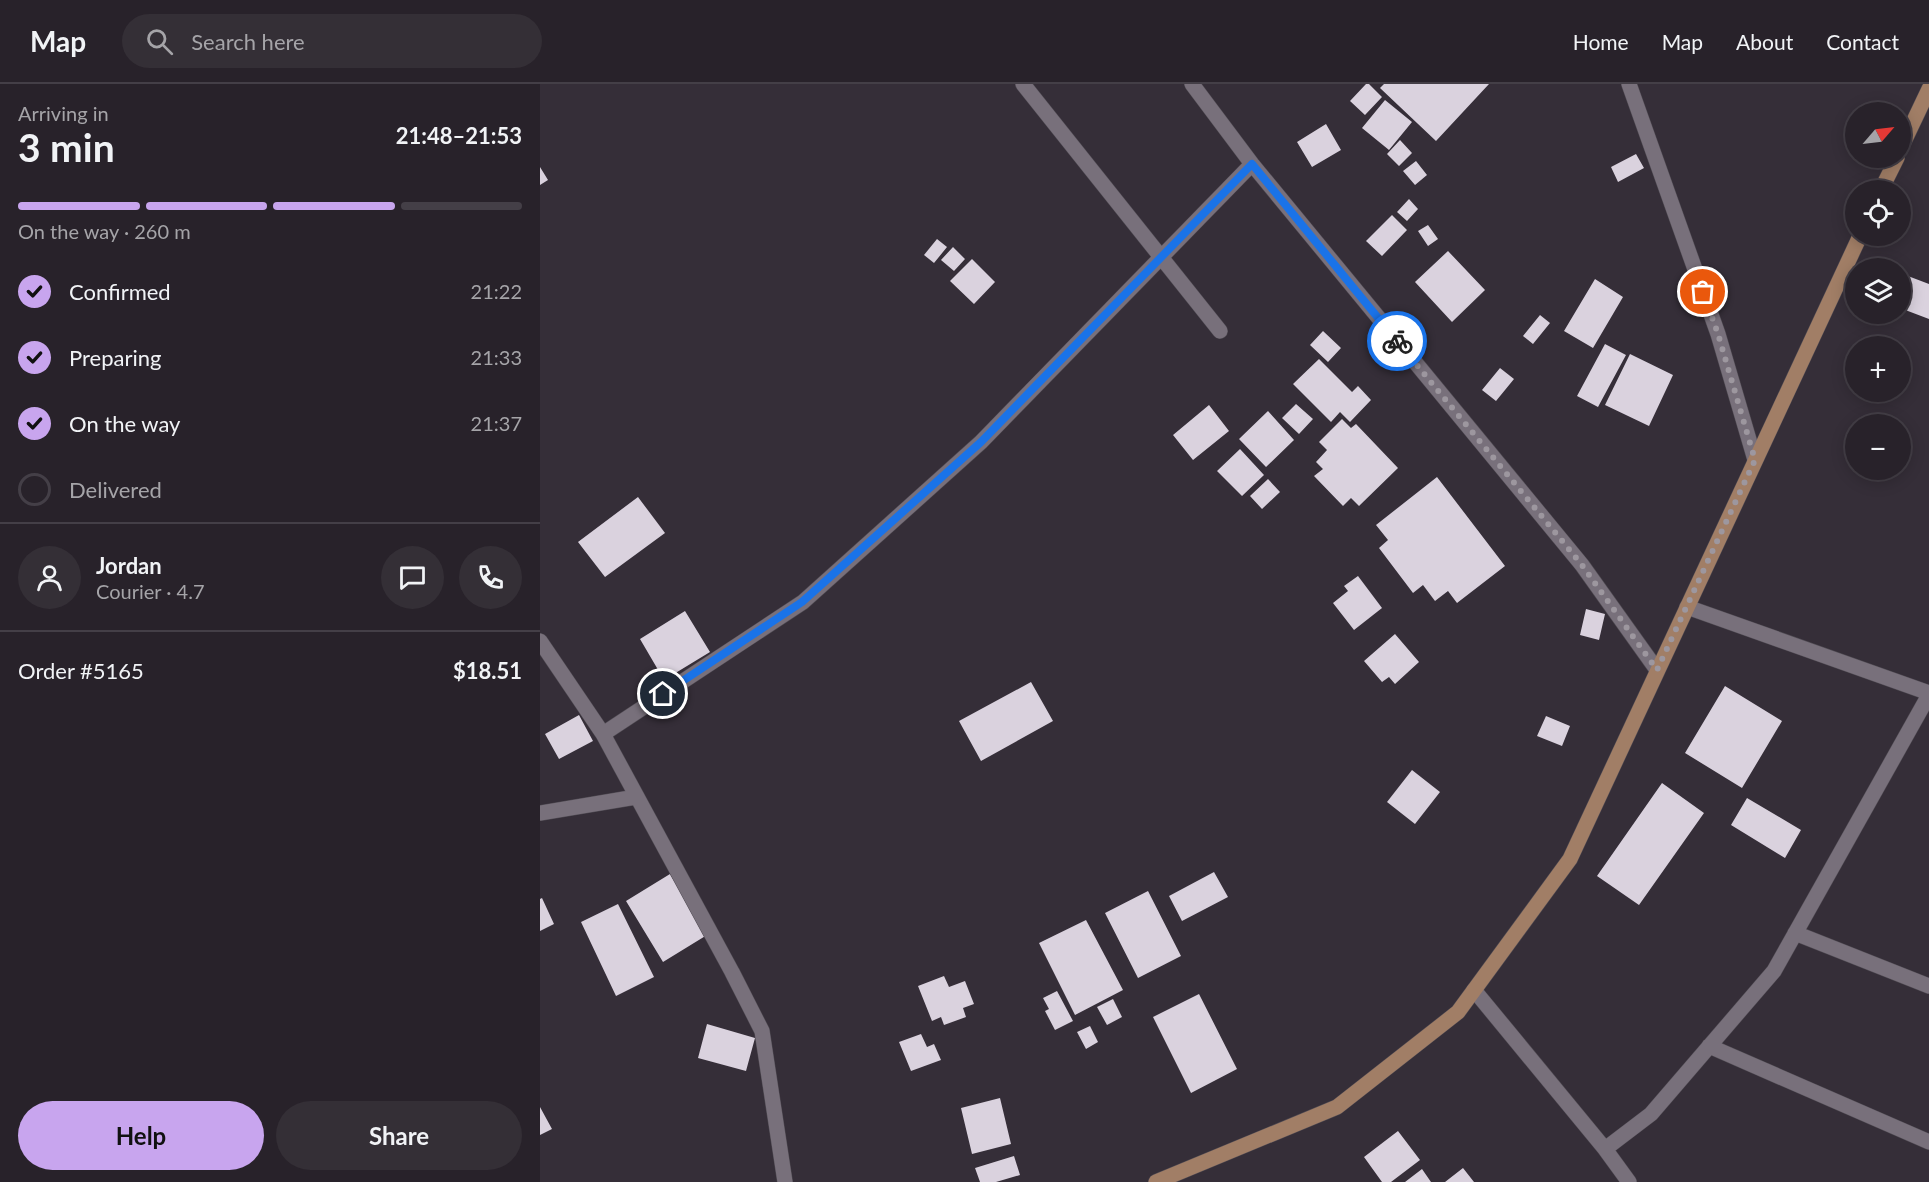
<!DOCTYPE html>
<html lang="en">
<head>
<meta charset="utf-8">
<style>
	:root { --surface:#28222a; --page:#342f36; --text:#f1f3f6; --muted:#a5a4a8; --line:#443f47; --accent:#c8a5ee }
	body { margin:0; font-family:Lato,sans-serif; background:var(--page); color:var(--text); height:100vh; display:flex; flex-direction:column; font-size:22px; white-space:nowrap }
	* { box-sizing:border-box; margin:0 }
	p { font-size:20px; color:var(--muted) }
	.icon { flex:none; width:33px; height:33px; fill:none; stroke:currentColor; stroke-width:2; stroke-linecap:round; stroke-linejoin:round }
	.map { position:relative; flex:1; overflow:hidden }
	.details { display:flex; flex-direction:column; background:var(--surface); width:540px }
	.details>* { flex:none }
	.needle { width:39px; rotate:62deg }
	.tools { position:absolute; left:1305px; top:18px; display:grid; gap:12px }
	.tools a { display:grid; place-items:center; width:66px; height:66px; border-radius:50%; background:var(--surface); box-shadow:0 3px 15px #0003,0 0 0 2px var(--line); font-size:30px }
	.pin { position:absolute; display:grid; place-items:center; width:51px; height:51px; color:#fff; margin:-26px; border:3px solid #fff; border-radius:50%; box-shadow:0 2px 6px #0007 }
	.courier { position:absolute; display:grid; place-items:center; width:60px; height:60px; margin:-30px; border:4px solid #1a73e8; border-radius:50%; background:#fff; color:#222; box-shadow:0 2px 8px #0007 }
	.overview em { font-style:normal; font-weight:700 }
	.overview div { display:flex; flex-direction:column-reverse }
	.overview { display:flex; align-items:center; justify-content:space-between; height:102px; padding:0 18px }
	h1 { font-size:39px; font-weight:700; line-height:45px }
	.bar { display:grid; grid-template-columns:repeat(4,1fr); gap:9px 6px; align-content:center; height:72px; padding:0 18px }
	.bar i { height:8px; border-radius:4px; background:var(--line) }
	.bar .selected { background:var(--accent) }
	.bar p { grid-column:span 4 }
	.line { display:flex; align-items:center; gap:15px; padding:0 18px; border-top:2px solid var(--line) }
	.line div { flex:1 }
	.round { display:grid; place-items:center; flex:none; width:63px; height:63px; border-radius:32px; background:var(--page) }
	ol { padding:0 18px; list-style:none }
	li { display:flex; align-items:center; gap:18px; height:66px }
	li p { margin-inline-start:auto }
	li .icon { padding:6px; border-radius:50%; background:var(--accent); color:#111; stroke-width:4 }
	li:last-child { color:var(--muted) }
	li i { width:33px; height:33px; border:3px solid var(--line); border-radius:50% }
	.button { display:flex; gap:12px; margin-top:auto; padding:12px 18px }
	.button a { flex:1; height:69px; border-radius:36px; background:var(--accent); color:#111; font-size:24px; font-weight:700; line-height:69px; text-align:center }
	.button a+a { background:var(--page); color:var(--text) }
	header { display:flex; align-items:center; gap:36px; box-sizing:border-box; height:84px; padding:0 30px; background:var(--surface); border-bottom:2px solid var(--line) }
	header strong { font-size:28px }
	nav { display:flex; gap:33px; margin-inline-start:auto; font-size:21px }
	.search { width:420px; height:54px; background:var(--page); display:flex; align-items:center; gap:15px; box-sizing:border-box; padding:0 21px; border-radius:33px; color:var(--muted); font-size:22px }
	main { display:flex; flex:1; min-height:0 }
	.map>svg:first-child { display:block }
	.building { fill:#dad2de }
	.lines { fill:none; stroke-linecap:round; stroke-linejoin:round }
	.street-casing { stroke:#504b53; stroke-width:16 }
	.secondary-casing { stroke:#504b53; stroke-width:16 }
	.primary-casing { stroke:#504b53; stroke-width:16 }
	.street { stroke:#78707b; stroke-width:15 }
	.secondary { stroke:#78707b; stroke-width:15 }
	.primary { stroke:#a17e66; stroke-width:15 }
	.done { stroke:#9d979f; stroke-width:6; stroke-dasharray:0 10.8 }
	.route { stroke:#1a73e8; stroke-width:8 }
</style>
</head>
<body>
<header>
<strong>Map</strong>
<div class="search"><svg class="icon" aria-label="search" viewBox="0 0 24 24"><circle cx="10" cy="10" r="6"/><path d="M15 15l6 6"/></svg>Search here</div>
<nav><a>Home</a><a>Map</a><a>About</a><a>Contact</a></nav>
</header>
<main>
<section class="details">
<div class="overview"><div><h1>3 min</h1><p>Arriving in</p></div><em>21:48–21:53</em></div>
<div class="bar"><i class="selected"></i><i class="selected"></i><i class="selected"></i><i></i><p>On the way · 260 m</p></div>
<ol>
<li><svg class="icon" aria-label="check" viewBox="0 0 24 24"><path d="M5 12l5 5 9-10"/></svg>Confirmed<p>21:22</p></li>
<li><svg class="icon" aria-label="check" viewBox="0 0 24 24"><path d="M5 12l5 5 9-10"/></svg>Preparing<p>21:33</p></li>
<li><svg class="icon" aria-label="check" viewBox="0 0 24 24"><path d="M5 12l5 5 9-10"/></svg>On the way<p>21:37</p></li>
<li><i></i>Delivered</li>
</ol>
<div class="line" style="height:108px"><a class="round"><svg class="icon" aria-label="person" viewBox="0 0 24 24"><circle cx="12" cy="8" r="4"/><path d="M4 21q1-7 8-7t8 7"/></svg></a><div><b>Jordan</b><p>Courier · 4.7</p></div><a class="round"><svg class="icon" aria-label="chat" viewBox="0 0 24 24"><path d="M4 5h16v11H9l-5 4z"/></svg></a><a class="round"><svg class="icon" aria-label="phone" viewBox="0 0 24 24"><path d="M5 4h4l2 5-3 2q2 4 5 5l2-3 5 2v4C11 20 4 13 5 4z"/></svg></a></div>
<div class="line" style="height:78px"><div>Order #5165</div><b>$18.51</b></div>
<div class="button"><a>Help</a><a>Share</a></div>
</section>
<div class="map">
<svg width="1389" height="1098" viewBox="0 0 1389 1098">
	<rect width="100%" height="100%" fill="#352e38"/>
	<path class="building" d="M826,0H829L842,13L825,31L810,17Z
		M844,0H949L896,57L840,4Z
		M845,16L872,38L849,66L822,44Z
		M786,40L801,66L772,83L757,58Z
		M860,56L872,69L859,82L847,70Z
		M1096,70L1104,84L1078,98L1071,83Z
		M876,77L887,91L875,101L863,87Z
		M0,83L8,96L0,101Z
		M869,115L878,125L867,137L857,128Z
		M852,131L867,146L842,172L826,157Z
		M888,141L898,155L888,162L878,147Z
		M397,155L407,163L394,179L384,171Z
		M413,163L425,175L414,187L401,176Z
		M908,167L945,206L912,238L875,198Z
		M432,175L455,198L434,220L410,197Z
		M1360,189L1389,200V235L1360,224Z
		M1055,195L1083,213L1053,264L1024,247Z
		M1000,231L1010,239L993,260L983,252Z
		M783,247L801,264L788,278L770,261Z
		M1065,260L1086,271L1058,323L1037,312Z
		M1090,270L1133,291L1109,342L1065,321Z
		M779,275L812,308L818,302L831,316L810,338L800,328L791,338L753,300Z
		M960,284L974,295L956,317L942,306Z
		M756,320L773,335L759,350L742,334Z
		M669,321L689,347L653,376L633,351Z
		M728,327L754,356L726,383L699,355Z
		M802,335L811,344L816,340L858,384L819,422L811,414L803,422L774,392L783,385L776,378L787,366L779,358Z
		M700,365L724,391L702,412L677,387Z
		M897,393L965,482L917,519L908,507L895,517L883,501L873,509L839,464L848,456L836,441Z
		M728,395L740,408L722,425L710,412Z
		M98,413L125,449L65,493L38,458Z
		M818,492L842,524L814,546L793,519L808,507L804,502Z
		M1046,525L1065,530L1059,556L1040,551Z
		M145,527L170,568L124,596L100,555Z
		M855,550L879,578L855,600L849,593L842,598L824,577Z
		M491,598L513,637L441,677L419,637Z
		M1185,602L1242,637L1202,704L1145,669Z
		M39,631L53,657L19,675L5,650Z
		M1006,632L1030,642L1022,662L997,652Z
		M872,686L900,708L875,740L847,718Z
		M1122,699L1164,729L1099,821L1057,792Z
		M1207,714L1261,746L1245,774L1191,741Z
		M674,788L688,813L642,837L629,812Z
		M130,790L167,851L123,878L86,817Z
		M608,807L641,872L598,894L565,829Z
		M2,814L14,840L0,847V815Z
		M78,820L114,893L76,912L41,838Z
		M546,836L583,906L535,931L499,859Z
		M404,892L409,903L425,897L434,920L423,924L426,933L404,941L401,933L392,937L378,902Z
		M517,907L533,937L515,946L505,927L509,925L503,914Z
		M659,910L697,985L651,1009L613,933Z
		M573,915L582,933L567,941L557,923Z
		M167,940L215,954L206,987L158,974Z
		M550,942L558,958L546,965L537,948Z
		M381,950L387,963L394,960L401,976L371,987L359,958Z
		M460,1014L471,1060L432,1070L421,1024Z
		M0,1023L12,1045L0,1051Z
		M858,1047L880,1076L851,1098H842L824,1073Z
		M474,1072L480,1091L456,1098H440L435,1084Z
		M923,1084L934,1098H905Z
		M882,1085L891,1098H865Z"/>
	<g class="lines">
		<defs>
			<path id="street" d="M483,0L680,247
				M652,0L712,80L1042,481L1117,586
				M1147,523L1389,609
				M0,557L63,650L192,888L222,947L245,1098
				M63,650L263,518L441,358L712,80
				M0,729L96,713
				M1255,849L1389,902
				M934,906L1065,1065L1089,1098
				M1169,962L1389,1058
				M1065,1065L1111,1030L1234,887L1389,611"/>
			<path id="secondary" d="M1089,0L1178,250L1215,376"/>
			<path id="primary" d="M1360,66L1389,5
				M1341,106L1357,74
				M616,1098L797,1023L918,928L1030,775L1320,152"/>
		</defs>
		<use href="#street" class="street-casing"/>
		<use href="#secondary" class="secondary-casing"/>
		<use href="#primary" class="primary-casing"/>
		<use href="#street" class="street"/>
		<use href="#secondary" class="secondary"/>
		<use href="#primary" class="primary"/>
	</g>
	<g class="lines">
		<path class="done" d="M857,257L1042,481L1117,586L1215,376L1178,250L1163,208"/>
		<path class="route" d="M123,610L262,518L441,358L712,80L857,257"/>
	</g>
</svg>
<div class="tools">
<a><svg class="needle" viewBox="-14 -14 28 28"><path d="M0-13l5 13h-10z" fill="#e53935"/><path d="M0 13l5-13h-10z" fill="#a5a4a8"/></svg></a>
<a><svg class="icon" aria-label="locate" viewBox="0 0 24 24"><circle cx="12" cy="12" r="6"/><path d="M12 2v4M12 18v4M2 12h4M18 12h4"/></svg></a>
<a><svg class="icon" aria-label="layers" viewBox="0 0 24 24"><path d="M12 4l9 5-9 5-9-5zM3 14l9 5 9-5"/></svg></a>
<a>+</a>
<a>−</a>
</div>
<div class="pin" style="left:1163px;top:208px;background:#ea580c"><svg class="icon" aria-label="bag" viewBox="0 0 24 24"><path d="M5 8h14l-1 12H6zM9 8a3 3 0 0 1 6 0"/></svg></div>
<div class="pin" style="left:123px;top:610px;background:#1f2937"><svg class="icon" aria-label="home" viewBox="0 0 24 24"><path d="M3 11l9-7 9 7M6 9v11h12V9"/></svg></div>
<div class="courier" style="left:857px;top:257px"><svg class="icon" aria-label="bike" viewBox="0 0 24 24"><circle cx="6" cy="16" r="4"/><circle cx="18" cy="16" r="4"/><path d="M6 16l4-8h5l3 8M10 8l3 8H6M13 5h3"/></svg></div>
</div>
</main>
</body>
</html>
